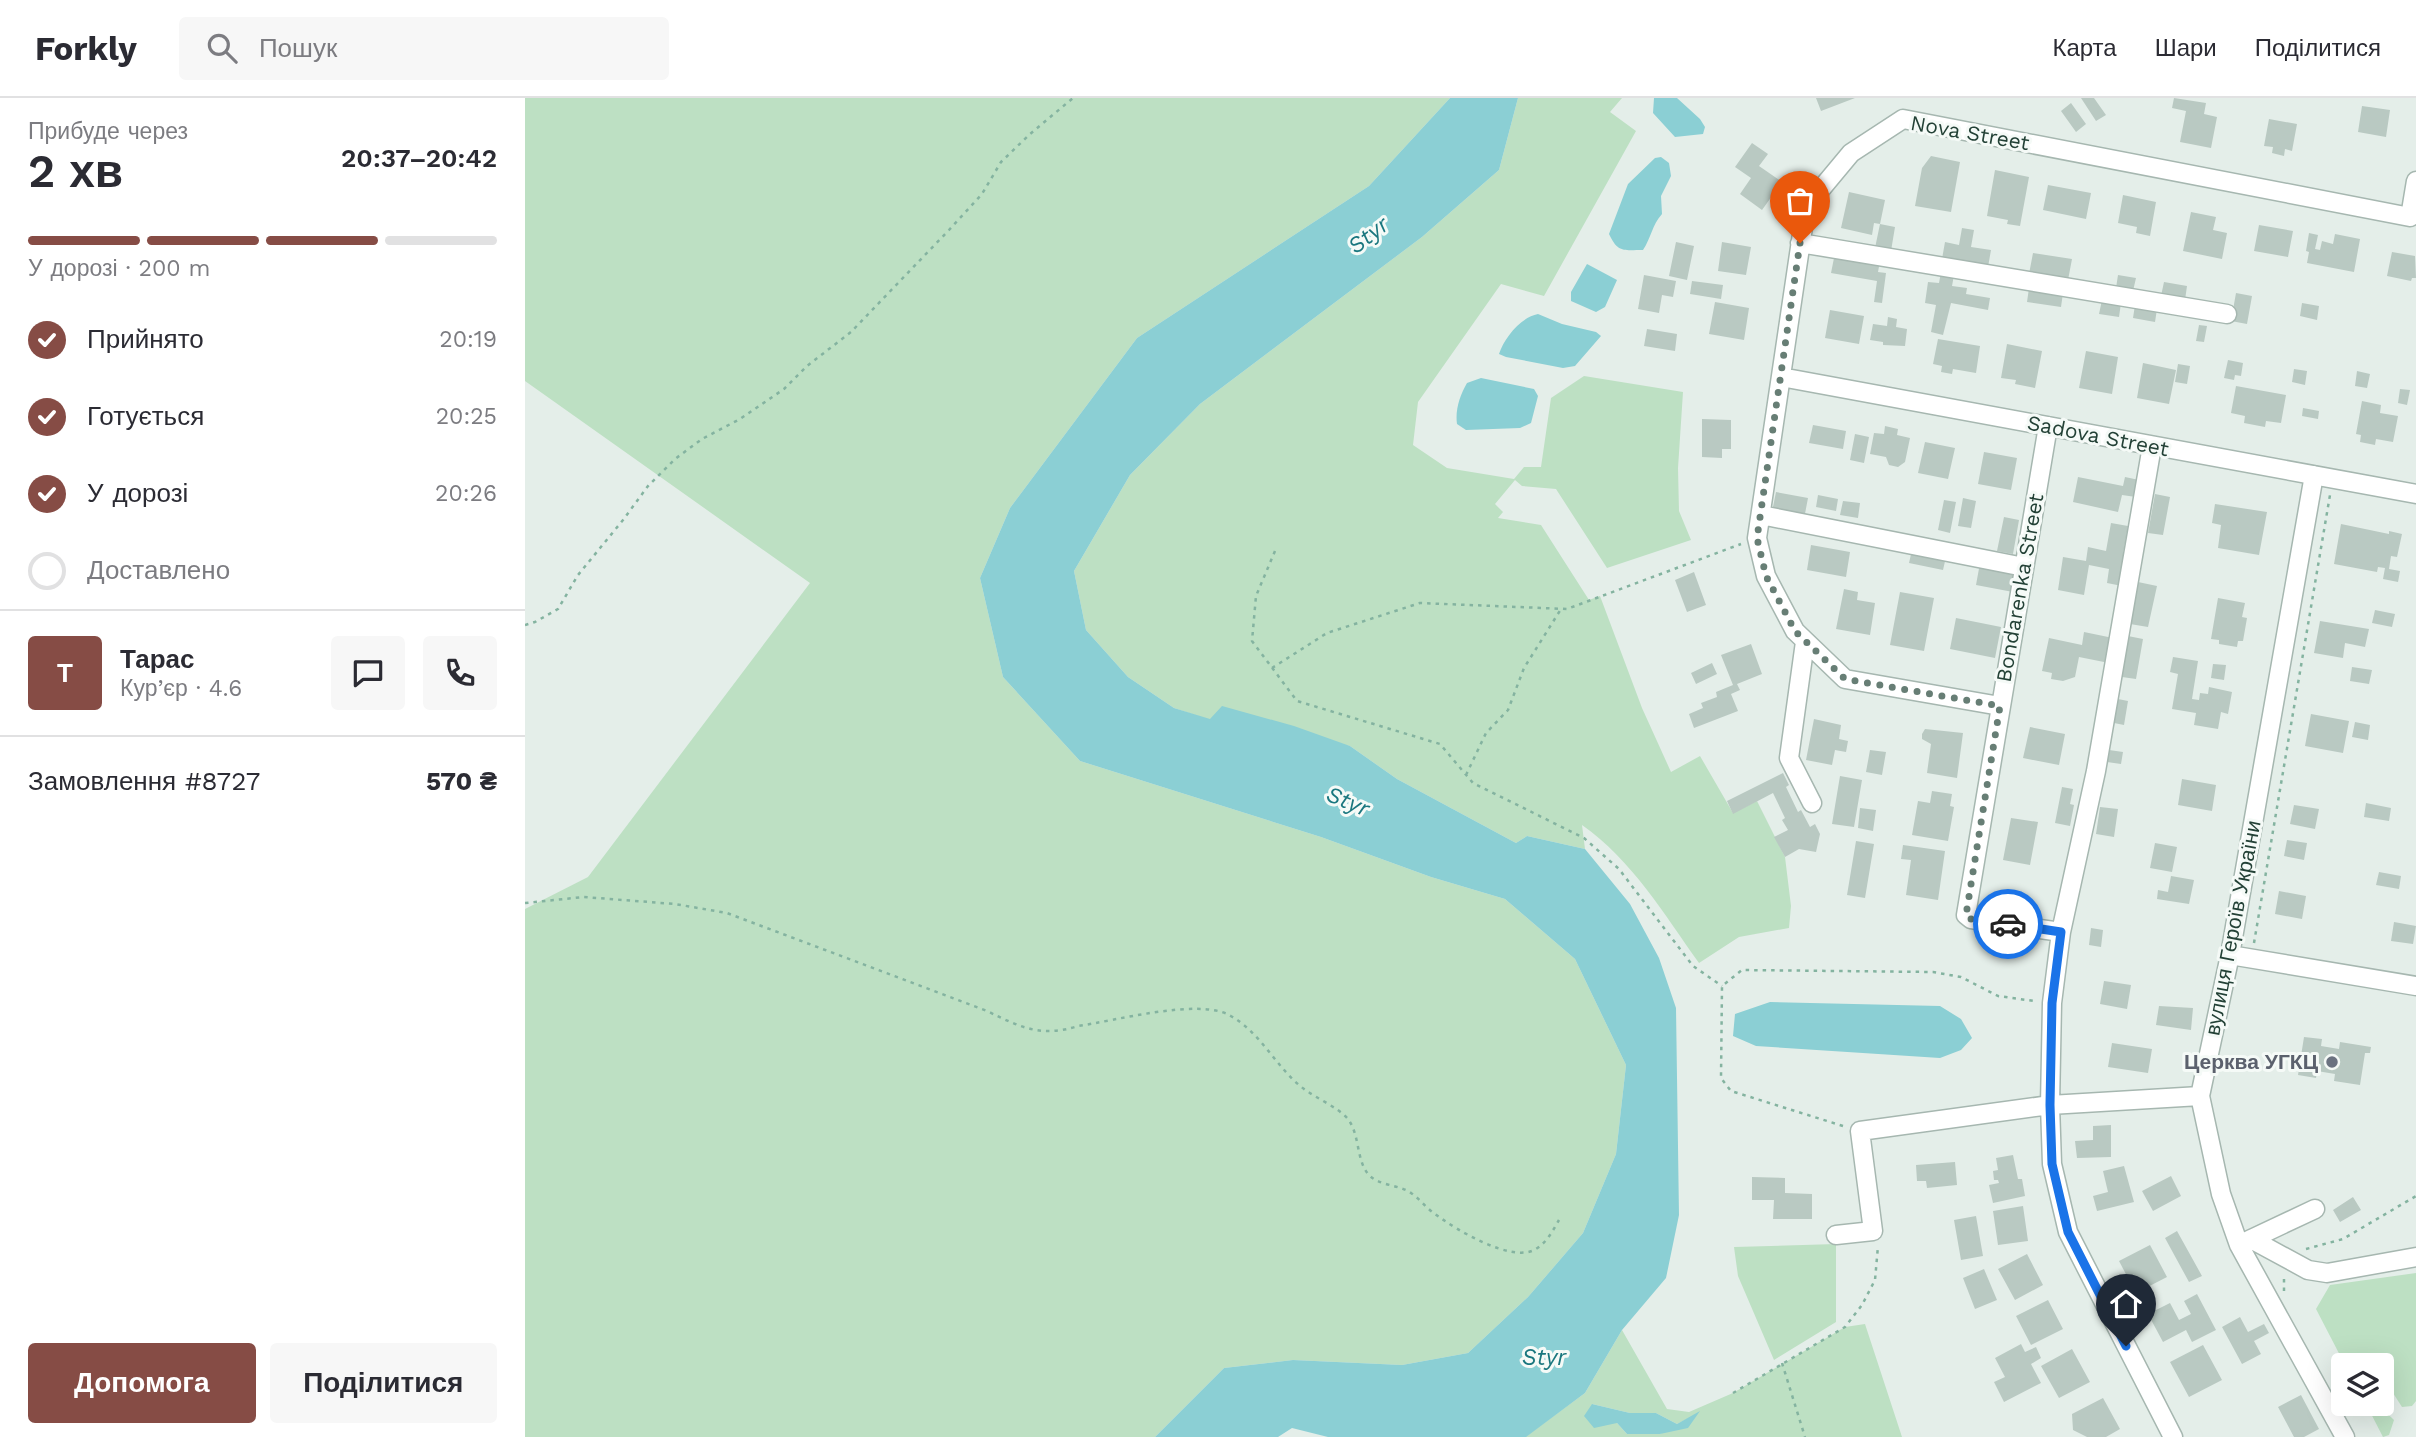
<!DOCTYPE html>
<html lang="uk">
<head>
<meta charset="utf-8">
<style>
	:root { --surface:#fff; --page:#f7f7f7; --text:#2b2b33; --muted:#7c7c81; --line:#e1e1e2; --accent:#864c45 }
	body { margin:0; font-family:"Work Sans",sans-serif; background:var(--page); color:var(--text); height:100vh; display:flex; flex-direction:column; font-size:26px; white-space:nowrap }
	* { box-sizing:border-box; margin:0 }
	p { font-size:23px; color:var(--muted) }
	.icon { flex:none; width:38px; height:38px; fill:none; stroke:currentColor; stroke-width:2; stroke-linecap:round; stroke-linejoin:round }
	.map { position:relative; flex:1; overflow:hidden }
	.drawer { display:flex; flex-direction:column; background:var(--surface); width:525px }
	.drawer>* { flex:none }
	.controls { position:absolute; left:1806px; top:1255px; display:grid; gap:14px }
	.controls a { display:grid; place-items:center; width:63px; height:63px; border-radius:7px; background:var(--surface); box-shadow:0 7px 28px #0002; font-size:35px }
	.pin { position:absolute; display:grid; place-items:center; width:60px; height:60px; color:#fff; margin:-72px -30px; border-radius:50% 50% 50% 0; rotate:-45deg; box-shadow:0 0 7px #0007 }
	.pin .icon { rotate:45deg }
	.courier { position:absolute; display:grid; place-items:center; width:70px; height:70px; margin:-35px; border:5px solid #1a73e8; border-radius:50%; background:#fff; color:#222; box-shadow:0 2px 9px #0007 }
	.head em { font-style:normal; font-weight:600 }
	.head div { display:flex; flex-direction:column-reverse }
	.head { display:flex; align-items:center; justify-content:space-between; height:119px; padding:0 28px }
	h1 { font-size:46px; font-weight:600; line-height:52px }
	.bar { display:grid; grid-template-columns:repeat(4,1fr); gap:10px 7px; align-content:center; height:84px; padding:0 28px }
	.bar i { height:9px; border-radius:5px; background:var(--line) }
	.bar .selected { background:var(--accent) }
	.bar p { grid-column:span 4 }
	.line { display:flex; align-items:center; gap:18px; padding:0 28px; border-top:2px solid var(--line) }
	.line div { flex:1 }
	.round { display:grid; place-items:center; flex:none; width:74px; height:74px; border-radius:7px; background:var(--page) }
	ol { padding:0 28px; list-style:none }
	li { display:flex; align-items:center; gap:21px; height:77px }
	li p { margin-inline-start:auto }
	li .icon { padding:7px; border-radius:50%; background:var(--accent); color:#fff; stroke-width:4 }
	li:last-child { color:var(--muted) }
	li i { width:38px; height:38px; border:4px solid var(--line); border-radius:50% }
	.primary-button { display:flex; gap:14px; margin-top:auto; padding:14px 28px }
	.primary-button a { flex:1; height:80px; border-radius:7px; background:var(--accent); color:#fff; font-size:28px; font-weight:600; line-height:80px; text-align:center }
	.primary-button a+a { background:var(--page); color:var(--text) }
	header { display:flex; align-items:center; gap:42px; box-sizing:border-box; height:98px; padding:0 35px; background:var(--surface); border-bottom:2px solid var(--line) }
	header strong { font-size:33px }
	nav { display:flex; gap:38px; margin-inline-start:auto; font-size:24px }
	.search { width:490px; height:63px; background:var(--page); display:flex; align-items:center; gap:18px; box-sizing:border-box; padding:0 24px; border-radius:7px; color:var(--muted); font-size:26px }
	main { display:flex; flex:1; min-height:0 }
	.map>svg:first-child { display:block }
	.green { fill:#bde0c3; fill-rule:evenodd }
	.water { fill:#8bcfd4 }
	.building { fill:#b9c9c2 }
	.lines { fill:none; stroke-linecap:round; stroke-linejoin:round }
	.minor-casing { stroke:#a6b7b0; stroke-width:21 }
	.path { stroke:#84b3a0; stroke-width:2.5; stroke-dasharray:3.5 5; stroke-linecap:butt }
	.minor { stroke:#fff; stroke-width:18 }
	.done { stroke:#677e75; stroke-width:7; stroke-dasharray:0 12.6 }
	.route { stroke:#1a73e8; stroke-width:9 }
	.worship-dot { fill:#6b7280; stroke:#f5faf7; stroke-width:2.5 }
	.labels { text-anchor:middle; stroke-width:6; stroke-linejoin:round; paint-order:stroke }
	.street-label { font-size:21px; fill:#234136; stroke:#f5faf7 }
	.worship-label { font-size:21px; font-weight:bold; fill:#5b616d; stroke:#f5faf7; text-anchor:end }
	.water-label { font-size:23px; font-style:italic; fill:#1a777f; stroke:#f5faf7 }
</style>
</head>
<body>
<header>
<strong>Forkly</strong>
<div class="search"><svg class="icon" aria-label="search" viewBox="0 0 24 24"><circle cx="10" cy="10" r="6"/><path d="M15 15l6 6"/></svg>Пошук</div>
<nav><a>Карта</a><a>Шари</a><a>Поділитися</a></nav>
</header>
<main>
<section class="drawer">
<div class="head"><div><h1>2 хв</h1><p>Прибуде через</p></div><em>20:37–20:42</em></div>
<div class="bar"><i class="selected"></i><i class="selected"></i><i class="selected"></i><i></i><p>У дорозі · 200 m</p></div>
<ol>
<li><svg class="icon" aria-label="check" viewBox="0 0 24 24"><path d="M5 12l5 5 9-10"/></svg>Прийнято<p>20:19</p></li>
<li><svg class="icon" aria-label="check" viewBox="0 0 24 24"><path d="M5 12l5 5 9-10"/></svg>Готується<p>20:25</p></li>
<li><svg class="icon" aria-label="check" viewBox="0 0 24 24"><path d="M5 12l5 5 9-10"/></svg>У дорозі<p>20:26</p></li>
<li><i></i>Доставлено</li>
</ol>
<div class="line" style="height:126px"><b class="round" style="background:var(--accent);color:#fff">Т</b><div><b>Тарас</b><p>Кур’єр · 4.6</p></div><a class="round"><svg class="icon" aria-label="chat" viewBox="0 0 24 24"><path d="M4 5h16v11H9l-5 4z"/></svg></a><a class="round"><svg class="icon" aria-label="phone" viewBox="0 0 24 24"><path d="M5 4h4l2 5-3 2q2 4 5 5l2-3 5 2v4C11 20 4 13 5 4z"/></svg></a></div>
<div class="line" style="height:91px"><div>Замовлення #8727</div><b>570 ₴</b></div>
<div class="primary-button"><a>Допомога</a><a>Поділитися</a></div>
</section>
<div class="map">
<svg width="1891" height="1339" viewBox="0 0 1891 1339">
	<rect width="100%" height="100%" fill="#e4eee9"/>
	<path class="green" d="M0,0H925L844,88L612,240L485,410L455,480L478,579L555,663L796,739L906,779L980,801L1050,861L1101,967L1091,1056L1058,1135L1003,1199L943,1255L877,1267L768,1262L699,1270L630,1339H0V811L63,779L285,485L0,283Z
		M993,0H1097L1085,14L1111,33L1019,198L976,186L893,304L888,347L922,370L989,381L999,369H1016L1026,300L1059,278L1158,294L1153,370L1154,413L1166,442L1082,470L1031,391L997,388L990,382L970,406L978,414L973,420L1016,427L1064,502L1075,498L1117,610L1146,674L1175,658L1208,715L1232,703L1260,759L1266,808L1264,830L1214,839L1174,865C1139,816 1107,762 1057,727L1060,751L1002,738L991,745L872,681L825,648L685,622L649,610L603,579L561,532L549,473L605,377L675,306L897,139L974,72Z
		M1311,1146V1224L1249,1262L1213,1178L1209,1149Z
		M1891,1175V1303L1887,1308L1877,1309L1868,1295H1861C1854,1306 1860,1314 1869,1322L1864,1337L1858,1339L1841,1306H1857V1267H1820L1791,1211L1805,1187Z
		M1340,1226L1377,1339H1000L1060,1295L1097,1232L1142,1311L1164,1314L1208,1295L1320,1229ZM1067,1306L1105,1315H1131L1152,1326L1174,1315L1135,1336H1102L1092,1325Z"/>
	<path class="water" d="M925,0H993L974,72L897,139L675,306L605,377L549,473L561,532L603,579L649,610L685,621L697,608L769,628L825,648L872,681L991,745L1002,738L1060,751L1105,806L1134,860L1151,910L1154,1117L1141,1180L1097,1232L1060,1295L1001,1339H803L767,1330L753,1339H630L699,1270L768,1262L877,1267L943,1255L1003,1199L1058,1135L1091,1056L1101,967L1050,861L980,801L906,779L796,739L555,663L478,579L455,480L485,410L612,240L844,88Z
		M1129,0H1152L1175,21L1180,29L1178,36L1150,39L1128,15Z
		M1136,59L1144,65L1146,78L1136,98L1137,116C1127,127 1126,140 1118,152C1098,152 1093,155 1084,136L1103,86L1130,60Z
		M1062,166L1092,182L1080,209L1071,214L1046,203V194Z
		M1013,216L1037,226L1071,234L1076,238L1050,268L1038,270L981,259L974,256C979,240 996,219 1013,216Z
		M956,280L1009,291L1013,298L1006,325L995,330L941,332L932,326C930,312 935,297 942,285Z
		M1245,904L1415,908L1436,921L1447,940L1436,952L1415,960L1231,948L1208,938L1210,916Z
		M1067,1306L1105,1315H1131L1152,1326L1175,1313L1163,1330L1135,1336H1102L1092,1325L1069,1330L1059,1318Z"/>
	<path class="building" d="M1291,0H1330L1296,13Z
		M1556,0H1569L1581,17L1571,23Z
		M1649,0L1681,5L1679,16L1692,19L1686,50L1655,44L1661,13L1647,10Z
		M1546,5L1561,26L1551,34L1536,13Z
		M1837,8L1865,12L1861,39L1833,34Z
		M1744,21L1772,26L1767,53L1760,51L1759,58L1747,55L1748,49L1739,48Z
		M1227,45L1243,56L1234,68L1257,84L1237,112L1215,96L1226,80L1210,69Z
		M1406,58L1435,64L1426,114L1390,108L1397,70Z
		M1470,72L1504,79L1495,128L1482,126L1483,122L1462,118Z
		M1523,87L1566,95L1561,121L1518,112Z
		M1324,94L1360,102L1355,126L1370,129L1366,153L1350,150L1355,126L1349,125L1347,137L1316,130Z
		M1598,97L1631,104L1625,138L1611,135L1612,129L1593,125Z
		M1666,114L1691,119L1688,132L1702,135L1697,161L1658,153Z
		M1734,127L1768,133L1763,159L1729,153Z
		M1437,130L1449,132L1446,149L1466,152L1463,169L1417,161L1420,144L1434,147Z
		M1784,135L1793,137L1790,151L1795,152L1797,143L1808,146L1810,136L1835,141L1829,174L1782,165L1784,154L1781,153Z
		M1151,144L1169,148L1162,182L1144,178Z
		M1197,144L1226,149L1221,177L1193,173Z
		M1867,154L1890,158L1891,180H1887L1886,183L1862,178Z
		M1310,155L1355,163L1353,174L1361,175L1357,205L1349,204L1352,183L1306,175Z
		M1508,155L1547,161L1543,182L1504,176Z
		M1416,174L1429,177L1427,188L1442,190L1441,196L1465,200L1463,212L1426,205L1418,237L1406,234L1411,207L1400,205L1403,184L1414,185Z
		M1119,177L1151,183L1148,199L1137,197L1134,215L1113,211Z
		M1593,177L1611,180L1608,193L1591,190Z
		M1167,183L1198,187L1196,201L1165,196Z
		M1639,184L1662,188L1660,202L1636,198Z
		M1504,190L1538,195L1536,209L1502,204Z
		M1711,195L1727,198L1722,226L1706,223Z
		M1577,202L1596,205L1594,219L1574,216Z
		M1190,204L1224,210L1219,242L1184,236Z
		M1777,205L1794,208L1792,222L1775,218Z
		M1610,207L1632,211L1630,224L1608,220Z
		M1305,212L1339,218L1334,246L1300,240Z
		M1363,219L1372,221L1371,229L1382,231L1380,248L1358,247V244L1345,242L1348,226L1362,228Z
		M1674,227L1682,228L1679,244L1671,243Z
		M1122,231L1152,236L1150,253L1119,248Z
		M1413,241L1455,248L1451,275L1428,271L1427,276L1416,274L1417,268L1408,266Z
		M1482,246L1517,253L1510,290L1490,286L1491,282L1476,280Z
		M1561,253L1593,259L1587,296L1554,290Z
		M1703,262L1718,265L1716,278L1710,277L1709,282L1699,280Z
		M1618,265L1651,272L1644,306L1612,300Z
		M1653,266L1665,268L1662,286L1650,284Z
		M1769,271L1782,273L1780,287L1767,284Z
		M1832,273L1845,276L1842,290L1830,288Z
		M1711,288L1761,297L1756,325L1741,323L1740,329L1719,325L1720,318L1706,315Z
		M1875,291L1885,292L1882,307L1873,305Z
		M1837,303L1856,307L1855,315L1873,318L1868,344L1851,341L1850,347L1835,344L1836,337L1831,336Z
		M1778,310L1794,313L1793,321L1777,318Z
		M1177,321L1206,322V351H1197V360L1177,359Z
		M1288,327L1321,333L1318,351L1284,345Z
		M1360,328L1373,331L1372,337L1385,340L1380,364L1373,369L1364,367L1361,359L1345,356L1349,335L1359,336Z
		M1330,336L1344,339L1339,365L1325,362Z
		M1400,344L1430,350L1423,381L1393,375Z
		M1459,354L1492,360L1486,392L1453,386Z
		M1553,379L1598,388L1600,379L1614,382L1611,399L1597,397L1593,414L1548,404Z
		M1251,394L1283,400L1279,421L1247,414Z
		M1630,396L1645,399L1638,437L1623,435Z
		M1293,397L1313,401L1311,413L1291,409Z
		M1438,400L1451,403L1446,430L1433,428Z
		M1419,402L1431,404L1425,435L1413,432Z
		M1318,403L1335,405L1333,420L1315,417Z
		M1690,406L1742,414L1734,457L1693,450L1696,427L1687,425Z
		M1479,419L1494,422L1488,456L1472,453Z
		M1586,425L1603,428L1598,456L1602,457L1597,488L1582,485L1584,471L1564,467L1559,497L1533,492L1538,459L1561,463L1563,449L1581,453Z
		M1816,426L1864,436V433L1877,436L1872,459L1866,458L1864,471L1875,473L1873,484L1858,481L1860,470L1853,469L1852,474L1809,466Z
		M1286,447L1325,454L1321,479L1282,472Z
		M1387,452L1421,459L1418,472L1384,465Z
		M1455,465L1492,472L1488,494L1451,487Z
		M1169,474L1181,507L1162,514L1150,482Z
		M1613,484L1632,488L1623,529L1605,526Z
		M1319,491L1333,494L1332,502L1350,505L1345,537L1311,531Z
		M1375,494L1409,500L1399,553L1365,547Z
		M1693,500L1720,505L1717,519L1722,520L1718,543H1713L1712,549L1694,546V542L1686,541Z
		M1850,512L1870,516L1867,529L1847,525Z
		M1431,520L1476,529L1470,560L1425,551Z
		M1795,523L1844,531L1840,549L1820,545L1818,560L1789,555Z
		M1559,534L1588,540L1584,565L1554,559L1550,579L1538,583L1526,581L1527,575L1517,573L1524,540L1557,547Z
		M1603,538L1618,541L1611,581L1597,579Z
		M1226,546L1237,576L1212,586L1215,592L1206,596L1213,613L1169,630L1164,616L1178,610L1176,605L1192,599L1191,594L1208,587L1196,557Z
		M1648,559L1673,563L1667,601L1674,602L1675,595L1683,596L1684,589L1707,594L1703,616L1696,614L1693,631L1669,627L1671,615L1647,611L1653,576L1645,574Z
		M1187,565L1192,576L1171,586L1166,575Z
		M1688,566L1701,567L1699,582L1686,580Z
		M1827,569L1847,572L1844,586L1825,583Z
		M1593,601L1603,603L1599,627L1589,625Z
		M1786,616L1824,623L1818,655L1780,648Z
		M1289,621L1316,627L1314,641L1323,643L1321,654L1310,652L1307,667L1281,662Z
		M1830,624L1845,627L1843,642L1827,639Z
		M1505,629L1540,636L1534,667L1498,660Z
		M1400,631L1438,635L1432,680L1402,675L1406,646L1397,641V636Z
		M1345,652L1361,654L1357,677L1341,674Z
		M1584,652L1598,654L1596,666L1582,664Z
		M1258,675L1264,687L1261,689L1273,714L1276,712L1285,729L1290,726L1295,736L1291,754L1274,751L1260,759L1249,739L1263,732L1257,722L1260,720L1248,695L1208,716L1202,703Z
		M1315,678L1337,682L1329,729L1307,726Z
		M1657,681L1691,687L1687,713L1653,707Z
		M1537,689L1548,691L1545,706L1549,707L1545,728L1530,725Z
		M1407,693L1427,696L1425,708L1429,709L1423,743L1387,737L1393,703L1405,705Z
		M1841,705L1866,710L1864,723L1839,719Z
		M1769,707L1794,711L1790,731L1765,726Z
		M1575,709L1593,711L1589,739L1571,736Z
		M1335,710L1351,712L1348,733L1333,730Z
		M1486,720L1513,724L1505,767L1478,762Z
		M1762,742L1782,745L1779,762L1759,758Z
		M1331,743L1349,746L1340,800L1322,797Z
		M1630,745L1652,749L1647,774L1625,770Z
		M1378,747L1420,753L1413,802L1381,797L1386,762L1376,761Z
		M1854,774L1876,778L1874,791L1851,787Z
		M1646,778L1669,782L1664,806L1632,801L1633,792L1643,794Z
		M1754,793L1781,798L1777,821L1750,816Z
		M1869,824L1891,828L1888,846L1866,843Z
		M1566,830L1578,832L1576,849L1564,847Z
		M1579,883L1606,887L1602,911L1575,906Z
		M1634,908L1668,910L1666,932L1631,927Z
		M1779,939L1797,941L1796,948L1814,951L1815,944L1846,949L1845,955H1840L1835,987L1809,983L1810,976L1792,973L1791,980L1773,977Z
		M1587,945L1627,951L1623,975L1583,969Z
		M1586,1027V1059L1552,1060L1550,1043L1568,1042V1028Z
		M1488,1057L1493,1081H1497L1500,1098L1468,1105L1464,1087L1474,1085L1473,1082H1469L1468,1073L1473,1072L1471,1060Z
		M1430,1064L1432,1087L1402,1090L1401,1083H1392L1391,1067Z
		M1599,1068L1609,1104L1572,1113L1568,1098L1583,1094L1578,1073Z
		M1646,1078L1656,1098L1628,1113L1617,1093Z
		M1227,1079L1260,1080V1095L1287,1096V1121H1248L1249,1102H1227Z
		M1828,1099L1836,1112L1815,1124L1808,1112Z
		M1498,1108L1503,1143L1473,1147L1468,1113Z
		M1451,1118L1458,1158L1436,1162L1429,1122Z
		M1652,1133L1677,1178L1664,1184L1640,1140Z
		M1625,1147L1642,1179L1607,1197L1599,1182L1603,1180L1594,1163Z
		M1502,1156L1518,1187L1490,1202L1473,1171Z
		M1459,1171L1472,1202L1450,1211L1438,1180Z
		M1672,1196L1691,1232L1667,1244L1661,1232L1638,1244L1623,1216L1645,1205L1654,1222L1666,1216L1659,1203Z
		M1523,1202L1538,1231L1506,1247L1491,1218Z
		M1715,1219L1723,1234L1739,1226L1744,1235L1729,1243L1736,1256L1717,1266L1697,1229Z
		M1496,1246L1500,1254L1511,1249L1516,1260L1506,1266L1516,1285L1479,1304L1469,1284L1480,1279L1470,1260Z
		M1678,1247L1697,1282L1664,1299L1645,1264Z
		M1547,1251L1565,1284L1534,1300L1516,1268Z
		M1776,1297L1794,1331L1779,1339H1769L1753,1309Z
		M1578,1300L1595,1331L1581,1339H1562L1548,1332L1547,1316Z"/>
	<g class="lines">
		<defs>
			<path id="minor" d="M1275,145L1702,216
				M1256,279L1891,396
				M1523,328L1441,817L1446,821L1536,834
				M1627,348L1571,673L1536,834L1527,905L1525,1007L1527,1066L1543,1134L1648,1339
				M1789,377L1705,857L1675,998L1696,1096L1714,1147L1820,1339
				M1236,417L1499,469
				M1280,544L1264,660L1287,705
				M1475,608L1320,581L1270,533L1241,478L1232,440L1281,109L1326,55L1378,21L1885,119L1891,83
				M1705,857L1891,888
				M1311,1137L1348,1133L1335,1033L1525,1007L1675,998
				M1726,1141L1783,1172L1802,1175L1891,1159
				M1720,1144L1790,1111"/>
		</defs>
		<use href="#minor" class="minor-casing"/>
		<path class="path" d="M750,453L731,498L727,543L772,603L915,646L948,685L1059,740L1094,771L1168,868L1197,888
			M0,527L10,524L33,511L53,477L98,422L123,388L150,361L177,341L215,321L259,291L282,268L326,234L424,132L457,96L476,64L505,36L548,0
			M747,570L802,535L895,505L1042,511L1216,446
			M941,677L961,635L983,612L999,570L1036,511
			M0,805L59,799L150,806L202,815L462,913C495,929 516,940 553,928C589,923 673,900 704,917C736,934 751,970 779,991C791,1000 814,1010 823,1021C835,1037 831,1061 843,1076C853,1088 873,1086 886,1095C895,1101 901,1110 910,1116C930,1131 987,1166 1011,1151C1022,1144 1027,1134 1034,1122
			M1729,845L1805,397
			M1318,1028L1206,993L1196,980L1197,888L1217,872L1408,874L1436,879L1473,898L1509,903
			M1781,1151L1818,1141L1891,1098
			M1759,1193V1178
			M1257,1265L1280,1339
			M1208,1295L1320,1229L1337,1207L1350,1182L1353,1148"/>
		<use href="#minor" class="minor"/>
	</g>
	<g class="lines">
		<path class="done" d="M1275,145L1232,440L1241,478L1270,533L1320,581L1475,608L1441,817L1446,821L1483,826"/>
		<path class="route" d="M1483,826L1536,834L1527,905L1525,1007L1527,1066L1543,1134L1601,1248"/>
	</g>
	<circle class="worship-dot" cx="1807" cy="964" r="7"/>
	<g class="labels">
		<g class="street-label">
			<text transform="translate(1445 35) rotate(10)" y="7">Nova Street</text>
			<text transform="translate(1573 338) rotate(11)" y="7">Sadova Street</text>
			<text transform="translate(1495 490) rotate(-80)" y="7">Bondarenka Street</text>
			<text transform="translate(1708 830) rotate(-79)" y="7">вулиця Героїв України</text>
		</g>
		<g class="worship-label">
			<text x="1793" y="971">Церква УГКЦ</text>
		</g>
		<g class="water-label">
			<text transform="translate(843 137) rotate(-38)" y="8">Styr</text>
			<text transform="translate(823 703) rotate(22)" y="8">Styr</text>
			<text x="1019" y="1267">Styr</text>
		</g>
	</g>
</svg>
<div class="controls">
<a><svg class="icon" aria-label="layers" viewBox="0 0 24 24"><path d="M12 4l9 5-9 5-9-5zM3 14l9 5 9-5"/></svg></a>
</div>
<div class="pin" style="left:1275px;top:145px;background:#ea580c"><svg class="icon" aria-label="bag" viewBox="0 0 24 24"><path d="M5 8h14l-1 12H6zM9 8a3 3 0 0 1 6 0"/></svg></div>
<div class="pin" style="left:1601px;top:1248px;background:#1f2937"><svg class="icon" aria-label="home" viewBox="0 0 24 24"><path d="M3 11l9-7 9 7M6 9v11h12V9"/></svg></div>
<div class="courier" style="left:1483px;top:826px"><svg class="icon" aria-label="car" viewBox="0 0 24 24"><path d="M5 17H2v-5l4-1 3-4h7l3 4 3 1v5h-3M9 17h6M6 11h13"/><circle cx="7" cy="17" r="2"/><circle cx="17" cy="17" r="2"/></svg></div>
</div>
</main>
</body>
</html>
